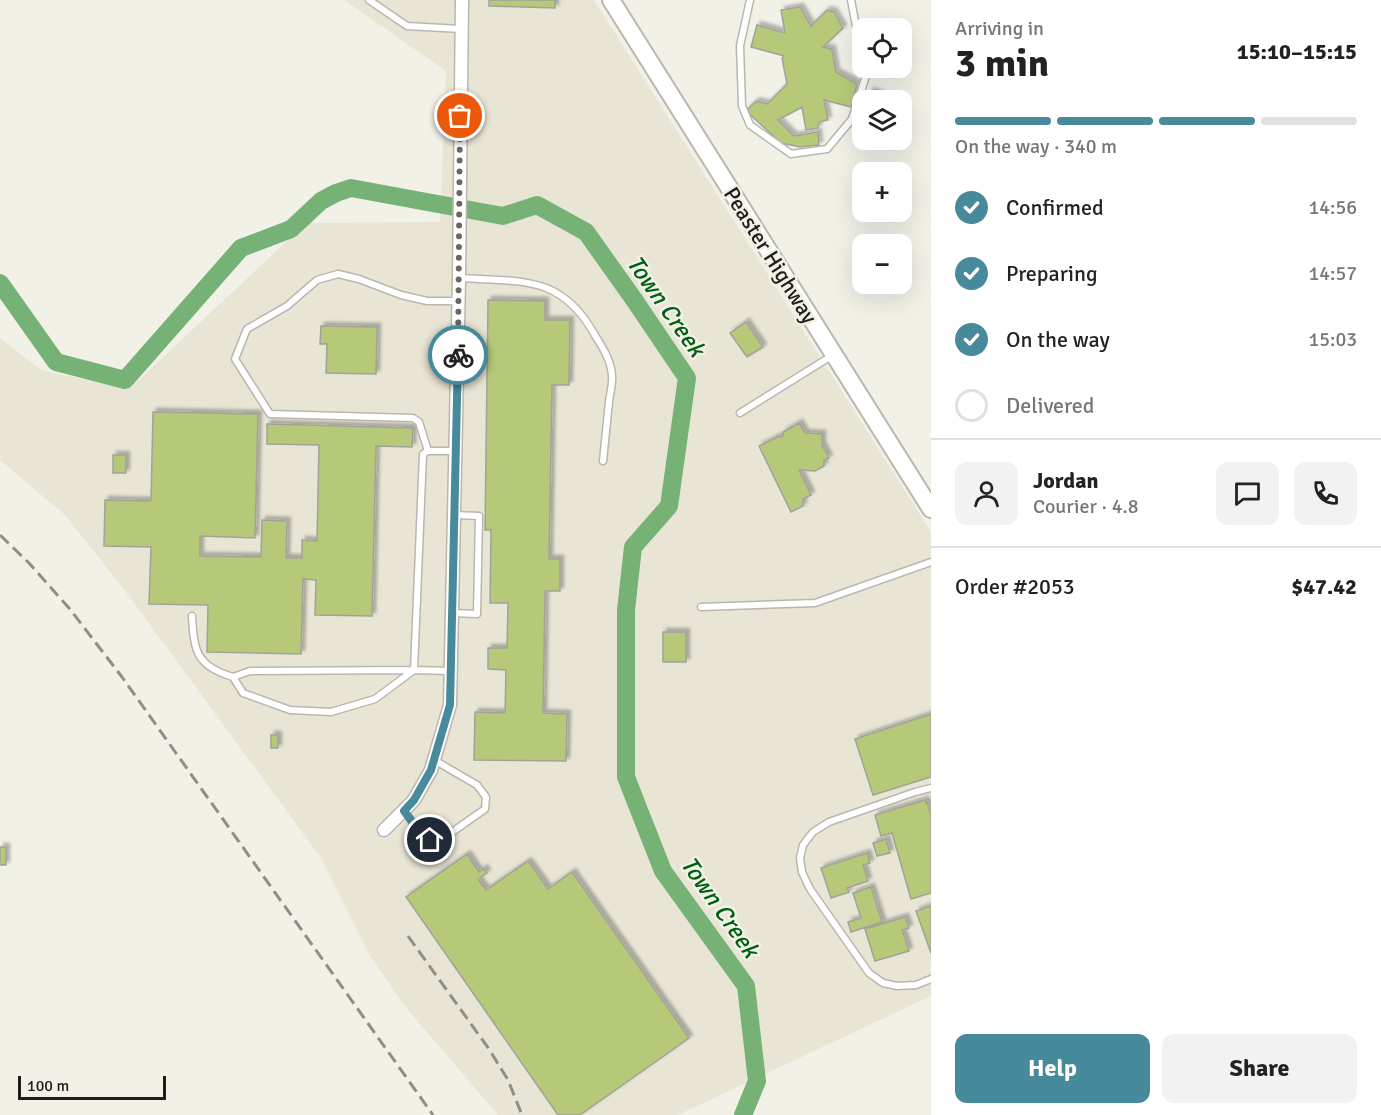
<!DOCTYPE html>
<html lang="en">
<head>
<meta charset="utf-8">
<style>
	:root { --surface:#fff; --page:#f2f2f2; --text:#222; --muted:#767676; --line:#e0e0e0; --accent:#478a9b }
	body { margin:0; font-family:Signika,sans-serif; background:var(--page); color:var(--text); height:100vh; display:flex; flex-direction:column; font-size:22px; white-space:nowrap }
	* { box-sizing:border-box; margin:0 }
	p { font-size:20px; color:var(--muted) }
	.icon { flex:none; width:33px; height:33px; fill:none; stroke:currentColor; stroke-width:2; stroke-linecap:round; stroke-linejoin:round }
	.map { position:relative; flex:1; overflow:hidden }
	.sheet { display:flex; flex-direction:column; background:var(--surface); width:450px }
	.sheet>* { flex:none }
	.controls { position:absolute; left:852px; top:18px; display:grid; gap:12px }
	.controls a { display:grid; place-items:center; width:60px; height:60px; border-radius:12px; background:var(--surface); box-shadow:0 6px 24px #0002; font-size:30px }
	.scale { position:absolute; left:18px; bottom:15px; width:148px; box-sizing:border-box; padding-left:6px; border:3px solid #1f1e1b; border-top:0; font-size:16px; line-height:21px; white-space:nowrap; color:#1f1e1b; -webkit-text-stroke:4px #f2f1e8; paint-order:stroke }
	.pin { position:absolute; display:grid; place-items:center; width:51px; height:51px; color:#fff; margin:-26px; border:3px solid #fff; border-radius:50%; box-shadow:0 2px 6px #0007 }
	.courier { position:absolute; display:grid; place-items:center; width:60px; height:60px; margin:-30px; border:4px solid #478a9b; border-radius:50%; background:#fff; color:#222; box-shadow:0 2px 8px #0007 }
	.headline em { font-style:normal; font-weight:800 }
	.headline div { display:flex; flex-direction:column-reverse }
	.headline { display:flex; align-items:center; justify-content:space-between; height:102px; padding:0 24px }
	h1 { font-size:39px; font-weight:800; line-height:45px }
	.bar { display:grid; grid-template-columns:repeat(4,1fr); gap:9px 6px; align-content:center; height:72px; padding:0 24px }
	.bar i { height:8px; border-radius:4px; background:var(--line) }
	.bar .on { background:var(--accent) }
	.bar p { grid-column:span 4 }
	.line { display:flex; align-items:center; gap:15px; padding:0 24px; border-top:2px solid var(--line) }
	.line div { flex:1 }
	.round { display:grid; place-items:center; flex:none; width:63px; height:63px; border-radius:12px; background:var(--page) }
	ol { padding:0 24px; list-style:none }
	li { display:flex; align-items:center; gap:18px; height:66px }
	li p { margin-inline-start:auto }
	li .icon { padding:6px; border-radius:50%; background:var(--accent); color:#fff; stroke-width:4 }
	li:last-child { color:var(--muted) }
	li i { width:33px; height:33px; border:3px solid var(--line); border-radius:50% }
	.button { display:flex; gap:12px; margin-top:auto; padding:12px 24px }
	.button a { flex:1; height:69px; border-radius:12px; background:var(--accent); color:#fff; font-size:24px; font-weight:800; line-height:69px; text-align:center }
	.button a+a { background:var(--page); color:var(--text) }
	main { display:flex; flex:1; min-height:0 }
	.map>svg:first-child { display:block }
	.built { fill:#e8e5d5 }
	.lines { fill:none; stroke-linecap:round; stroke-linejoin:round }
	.river { stroke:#76b276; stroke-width:18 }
	.building { fill:#b5c979; stroke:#a1a39b; stroke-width:1.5; filter:url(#shadow) }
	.service-casing { stroke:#b9b7af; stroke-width:9 }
	.minor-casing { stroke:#b9b7af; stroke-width:15 }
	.secondary-casing { stroke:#b9b7af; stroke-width:20 }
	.service { stroke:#fff; stroke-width:6 }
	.minor { stroke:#fff; stroke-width:12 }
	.secondary { stroke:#fff; stroke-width:16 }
	.rail { stroke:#8f8e88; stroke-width:3; stroke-dasharray:12 6; stroke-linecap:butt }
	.done { stroke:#696863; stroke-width:6; stroke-dasharray:0 10.8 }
	.route { stroke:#478a9b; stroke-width:8 }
	.labels { text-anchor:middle; stroke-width:5; stroke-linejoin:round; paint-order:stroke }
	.street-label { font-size:22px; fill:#1f1e1b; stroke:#f2f1e8 }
	.water-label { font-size:24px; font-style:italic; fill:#005f0f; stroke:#f2f1e8 }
</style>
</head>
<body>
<main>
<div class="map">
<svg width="931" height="1115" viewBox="0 0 931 1115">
	<defs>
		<filter id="shadow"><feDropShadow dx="3.5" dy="-3.5" stdDeviation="1.5" flood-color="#0004"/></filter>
	</defs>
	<rect width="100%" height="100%" fill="#f2f1e8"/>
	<path class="built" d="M344,0H594L931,532V996L678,1115H498L407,1009L370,956L321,858L126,592L65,515L0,460V338L41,370L129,389L306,223L440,222L446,71Z"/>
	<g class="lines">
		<path class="river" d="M0,283L56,362L125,380L241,248L291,229L321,201L336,193L351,188L503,216L537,205L586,232L635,301L687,378L669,506L633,547L626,610V777L663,871L746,986L757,1081L743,1115"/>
	</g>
	<path class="building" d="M489,0H555V8L489,6Z
		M800,7L811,26L827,10L834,12L843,28L823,47L832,49L836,72L857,84L851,107L824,100L828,120L819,122L818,128L806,130L802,107L778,120L794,136L818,132L819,145L800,147L781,143L746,111L756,101L767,104L787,84L782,58L784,56L751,47L757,25L785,33L781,10Z
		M870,91L882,95L880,100H867Z
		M488,300L545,301V320H570L569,385H552L549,559H560V591H545L543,713L567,714L566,761L474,760L475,712L505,713L506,670L488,669V648H507L508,603H490L491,530H485Z
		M746,322L763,347L747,357L730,333Z
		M321,326L377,327L376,374L326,373L327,344H320Z
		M153,412L258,414L255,538L200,536V556L261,557L262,520L287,521L286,558H302V540L317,541L319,445L267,444V424L413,428L412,447L376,446L372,616L315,615L316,580L303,579L301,654L207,652L208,605L149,604L151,547L104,546L105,500L151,501Z
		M799,423L805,433L822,434V445L829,458L824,460V466L815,471L799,470L811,495L803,499V506L791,512L759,446L777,437L783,436V432Z
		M113,455H126V473H113Z
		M663,632H686V662H663Z
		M931,714V777L873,795L855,739Z
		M271,735H278V748H271Z
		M925,800L926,803L927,802L931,815V893L911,899L892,833L881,836L875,815Z
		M886,839L890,853L877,856L873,843Z
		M0,847H6V865H0Z
		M867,853L870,863L863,865L868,881L847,888L849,892L831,898L821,868Z
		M467,854L479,872L484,868L487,873L478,879L486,890L528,861L548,889L572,872L689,1038L580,1115H558L406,897Z
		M871,887L882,922L851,932L848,922L861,918L853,893Z
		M931,906V953L916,911Z
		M905,917L909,928L902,930L909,951L875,961L865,929Z"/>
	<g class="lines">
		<defs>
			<path id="service" d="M369,0L407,26L461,29
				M750,0L740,46L742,106L750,125L791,154L827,149L852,119L866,76L864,68
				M851,0L862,58
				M459,278C522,282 562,274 596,337C603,348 611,361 612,375C613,383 610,393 609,402C607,422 605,441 603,461
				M740,413L833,355
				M428,451L419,422L413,418L270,414L235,359L247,329L287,306L317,280L338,274L359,279L401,295L427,301H459
				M701,607L815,603L931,562
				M452,613L477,614L479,516L454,515
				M192,616C194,651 196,666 233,677
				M451,671L414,670L375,699L331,712L290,710L243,693L233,677L250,671L414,670L423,454L428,451H455
				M931,788L915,792L829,822L813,832L803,845L800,858L802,872L810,889L869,973L883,983L897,986L916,985L931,979
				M404,811L421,834L430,840L448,835L485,809L486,797L477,785L434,760"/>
			<path id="minor" d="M384,830L414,800L431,770L450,705L459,278L462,0"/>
			<path id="secondary" d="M611,0L931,509"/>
		</defs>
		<use href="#service" class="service-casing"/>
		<use href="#minor" class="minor-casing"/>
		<use href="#secondary" class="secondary-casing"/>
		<use href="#service" class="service"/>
		<use href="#minor" class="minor"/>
		<use href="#secondary" class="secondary"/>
		<path class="rail" d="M0,535L29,563L69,608L122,677L433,1115
			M408,936L489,1049L508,1080L522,1115"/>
	</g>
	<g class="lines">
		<path class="done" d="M458,355L460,116"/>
		<path class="route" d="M430,840L422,834L404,811L414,800L431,770L450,705L458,355"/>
	</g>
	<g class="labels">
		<g class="street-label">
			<text transform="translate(771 255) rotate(58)" y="8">Peaster Highway</text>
		</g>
		<g class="water-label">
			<text transform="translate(666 306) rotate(55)" y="8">Town Creek</text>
			<text transform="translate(720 907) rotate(55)" y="8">Town Creek</text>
		</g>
	</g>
</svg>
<div class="controls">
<a><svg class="icon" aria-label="locate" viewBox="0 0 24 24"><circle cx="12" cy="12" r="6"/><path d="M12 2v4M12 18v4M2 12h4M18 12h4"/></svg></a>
<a><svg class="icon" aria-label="layers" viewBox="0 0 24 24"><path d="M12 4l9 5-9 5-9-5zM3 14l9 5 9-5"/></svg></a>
<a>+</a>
<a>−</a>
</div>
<div class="scale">100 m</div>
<div class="pin" style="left:460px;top:116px;background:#ea580c"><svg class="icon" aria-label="bag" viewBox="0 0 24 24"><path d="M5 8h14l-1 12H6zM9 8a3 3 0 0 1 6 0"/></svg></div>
<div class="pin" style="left:430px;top:840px;background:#1f2937"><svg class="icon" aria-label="home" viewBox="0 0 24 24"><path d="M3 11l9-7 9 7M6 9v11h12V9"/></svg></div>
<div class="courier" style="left:458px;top:355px"><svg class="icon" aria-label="bike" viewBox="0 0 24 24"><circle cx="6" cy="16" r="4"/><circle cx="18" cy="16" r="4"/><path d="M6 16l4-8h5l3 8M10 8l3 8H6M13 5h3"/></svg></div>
</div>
<section class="sheet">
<div class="headline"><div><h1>3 min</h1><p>Arriving in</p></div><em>15:10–15:15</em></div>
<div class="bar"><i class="on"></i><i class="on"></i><i class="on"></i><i></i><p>On the way · 340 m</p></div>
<ol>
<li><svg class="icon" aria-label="check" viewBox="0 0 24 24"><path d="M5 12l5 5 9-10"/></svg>Confirmed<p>14:56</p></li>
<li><svg class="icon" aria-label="check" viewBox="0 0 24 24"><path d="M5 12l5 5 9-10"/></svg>Preparing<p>14:57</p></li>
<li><svg class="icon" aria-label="check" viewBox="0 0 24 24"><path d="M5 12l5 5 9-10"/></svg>On the way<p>15:03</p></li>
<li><i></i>Delivered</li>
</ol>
<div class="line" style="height:108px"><a class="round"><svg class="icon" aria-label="person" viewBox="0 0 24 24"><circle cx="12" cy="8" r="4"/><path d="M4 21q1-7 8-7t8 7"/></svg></a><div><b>Jordan</b><p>Courier · 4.8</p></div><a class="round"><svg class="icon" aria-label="chat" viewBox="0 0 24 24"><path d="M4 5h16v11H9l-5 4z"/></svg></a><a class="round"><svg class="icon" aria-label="phone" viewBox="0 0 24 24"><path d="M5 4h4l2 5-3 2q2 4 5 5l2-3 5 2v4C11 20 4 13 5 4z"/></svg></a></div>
<div class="line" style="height:78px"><div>Order #2053</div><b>$47.42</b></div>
<div class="button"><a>Help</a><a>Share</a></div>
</section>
</main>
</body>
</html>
